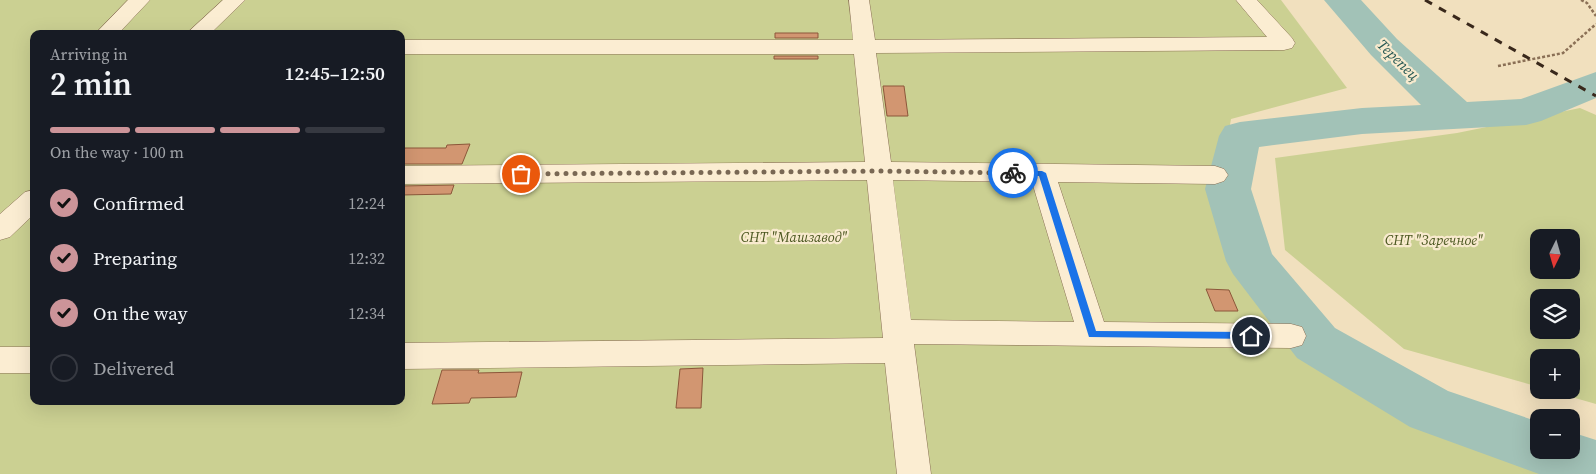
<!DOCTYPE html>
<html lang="en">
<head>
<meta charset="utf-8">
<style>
	:root { --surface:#171b24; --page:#242831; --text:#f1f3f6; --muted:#9ea1a6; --line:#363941; --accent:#cc9499 }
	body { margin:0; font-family:"Source Serif 4",serif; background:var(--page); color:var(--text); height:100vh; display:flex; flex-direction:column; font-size:19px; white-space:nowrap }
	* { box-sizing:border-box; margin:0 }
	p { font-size:16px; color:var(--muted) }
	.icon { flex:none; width:28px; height:28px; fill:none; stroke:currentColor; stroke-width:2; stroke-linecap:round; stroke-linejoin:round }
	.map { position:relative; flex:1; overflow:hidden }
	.panel { position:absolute; left:30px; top:30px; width:375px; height:375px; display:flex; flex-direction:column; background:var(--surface); border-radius:10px; box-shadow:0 5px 20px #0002 }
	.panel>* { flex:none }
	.needle { width:32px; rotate:185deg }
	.controls { position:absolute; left:1530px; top:229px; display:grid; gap:10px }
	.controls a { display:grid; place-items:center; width:50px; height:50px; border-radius:10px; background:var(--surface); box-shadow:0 5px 20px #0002; font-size:25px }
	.pin { position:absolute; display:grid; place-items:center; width:42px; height:42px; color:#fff; margin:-21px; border:2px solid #fff; border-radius:50%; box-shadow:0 1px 5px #0007 }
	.courier { position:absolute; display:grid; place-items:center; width:50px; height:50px; margin:-25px; border:4px solid #1a73e8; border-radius:50%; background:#fff; color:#222; box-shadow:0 1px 6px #0007 }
	.summary em { font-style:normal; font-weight:600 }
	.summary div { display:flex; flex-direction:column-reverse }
	.summary { display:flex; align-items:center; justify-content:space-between; height:85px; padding:0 20px }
	h1 { font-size:32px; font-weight:600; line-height:38px }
	.bar { display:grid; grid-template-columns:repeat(4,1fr); gap:8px 5px; align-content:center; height:60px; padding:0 20px }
	.bar i { height:6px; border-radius:4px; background:var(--line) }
	.bar .active { background:var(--accent) }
	.bar p { grid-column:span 4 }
	ol { padding:0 20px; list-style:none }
	li { display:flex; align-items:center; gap:15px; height:55px }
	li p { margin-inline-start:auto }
	li .icon { padding:5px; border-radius:50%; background:var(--accent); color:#111; stroke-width:4 }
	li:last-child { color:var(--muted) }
	li i { width:28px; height:28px; border:2px solid var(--line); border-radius:50% }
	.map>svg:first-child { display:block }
	.green { fill:#cbd092; fill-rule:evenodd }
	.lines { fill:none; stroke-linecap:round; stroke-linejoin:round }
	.river { fill:#a2c2b7; fill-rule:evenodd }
	.building { fill:#d29671; stroke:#8c573a }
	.minor-casing { stroke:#8b7056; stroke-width:1 }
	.path { stroke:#8b7056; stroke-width:2.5; stroke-dasharray:3 2; stroke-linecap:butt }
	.minor { fill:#fbedd2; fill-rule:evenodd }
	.rail { stroke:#39281b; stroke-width:3; stroke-dasharray:8 8; stroke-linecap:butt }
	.route { fill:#1a73e8 }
	.done { stroke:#796854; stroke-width:5; stroke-dasharray:0 9 }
	.labels { text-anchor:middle; stroke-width:4.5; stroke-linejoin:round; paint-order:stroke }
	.park-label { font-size:14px; font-style:italic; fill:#4b5720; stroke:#f8eace }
	.water-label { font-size:15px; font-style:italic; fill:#295a55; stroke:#f8eace }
</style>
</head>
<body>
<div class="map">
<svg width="1596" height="474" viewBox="0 0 1596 474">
	<rect width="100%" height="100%" fill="#f1e0be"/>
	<path class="green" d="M0,0H1281L1347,88L1231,119L1220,181L1229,258L1280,323L1432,424L1588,474H0ZM34,34H401V401H34Z
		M1580,108L1596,115V404L1547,390H1571V358H1539V387L1404,349L1285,250L1275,158L1457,133ZM1539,238H1571V270H1539ZM1539,298H1571V330H1539Z"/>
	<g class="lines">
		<path class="river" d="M1324,0H1361L1397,39L1467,102L1521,99L1596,72V98L1541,121L1526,125L1362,134L1259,147L1251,189L1272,254L1335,328L1448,391L1539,422V450H1571V432L1596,440V474H1539L1410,427L1297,358L1233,274L1226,261L1205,189L1219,136L1225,126L1240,122L1362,108L1421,105L1371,55Z"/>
	</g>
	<path class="building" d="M775,33H818V38H775Z
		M774,56H818V59H774Z
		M883,86H904L908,116H887Z
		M470,144L462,164H401V156L405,148H446L447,145Z
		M454,185L451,194L401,195V186Z
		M1206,289L1229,290L1238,311H1215Z
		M703,368L701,408H676L680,369Z
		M442,370H479L478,373L522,372L516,397L471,398L469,403L432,404Z"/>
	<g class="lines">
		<defs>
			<path id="minor" d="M128,0H150L118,34H95Z
				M223,0H245L210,34H186Z
				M849,0H869L875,40L1267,37L1236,0H1257L1292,38L1295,43L1292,48L1284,50L876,53L891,162L1215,166L1224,169L1228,175L1224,181L1215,184L1058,182L1104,322L1291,324L1302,327L1306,336L1302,345L1291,348L914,344L931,474H897L885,363L401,369V343L883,338L867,180L401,184V166L865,162L854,54H401V40H853ZM893,180L1032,182L1074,322L911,320Z
				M34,190V214L10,237L0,240V214L25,192Z
				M0,347H34V373H0Z"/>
		</defs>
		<use href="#minor" class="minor-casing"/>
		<path class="path" d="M1581,0L1587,3L1596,16
			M1498,66L1563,53L1596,24"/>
		<use href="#minor" class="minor"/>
		<path class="rail" d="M1425,0L1596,96"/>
	</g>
	<path class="route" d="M1010,171H1042L1046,173L1096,331L1251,332L1256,336L1254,339L1089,337L1039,176L1013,175L1009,173Z"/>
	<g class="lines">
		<path class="done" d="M521,174L879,171L1013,173"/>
	</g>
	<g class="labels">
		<g class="park-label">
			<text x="794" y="242">СНТ "Машзавод"</text>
			<text x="1434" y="245">СНТ "Заречное"</text>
		</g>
		<g class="water-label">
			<text transform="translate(1398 60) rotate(44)" y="5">Терепец</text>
		</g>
	</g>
</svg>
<div class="controls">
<a><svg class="needle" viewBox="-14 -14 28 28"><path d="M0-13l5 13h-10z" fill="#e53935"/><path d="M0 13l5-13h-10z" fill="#9ea1a6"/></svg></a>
<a><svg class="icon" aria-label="layers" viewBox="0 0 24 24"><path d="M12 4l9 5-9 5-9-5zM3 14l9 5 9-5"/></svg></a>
<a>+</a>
<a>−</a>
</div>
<div class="pin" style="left:521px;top:174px;background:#ea580c"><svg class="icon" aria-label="bag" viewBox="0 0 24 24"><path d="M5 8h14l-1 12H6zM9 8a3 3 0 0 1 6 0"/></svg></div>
<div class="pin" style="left:1251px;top:336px;background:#1f2937"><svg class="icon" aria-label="home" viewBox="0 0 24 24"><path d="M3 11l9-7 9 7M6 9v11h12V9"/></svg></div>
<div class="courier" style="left:1013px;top:173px"><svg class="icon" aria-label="bike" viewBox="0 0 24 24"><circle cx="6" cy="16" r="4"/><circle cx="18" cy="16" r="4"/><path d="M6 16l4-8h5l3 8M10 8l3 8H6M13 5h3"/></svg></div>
<section class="panel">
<div class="summary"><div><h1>2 min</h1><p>Arriving in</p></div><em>12:45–12:50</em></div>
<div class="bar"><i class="active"></i><i class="active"></i><i class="active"></i><i></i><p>On the way · 100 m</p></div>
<ol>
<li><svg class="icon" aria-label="check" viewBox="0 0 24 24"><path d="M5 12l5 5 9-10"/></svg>Confirmed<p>12:24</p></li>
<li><svg class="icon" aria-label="check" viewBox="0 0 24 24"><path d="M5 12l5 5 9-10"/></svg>Preparing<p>12:32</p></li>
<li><svg class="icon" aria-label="check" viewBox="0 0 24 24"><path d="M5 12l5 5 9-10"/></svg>On the way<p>12:34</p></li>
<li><i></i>Delivered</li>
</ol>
</section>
</div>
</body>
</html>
